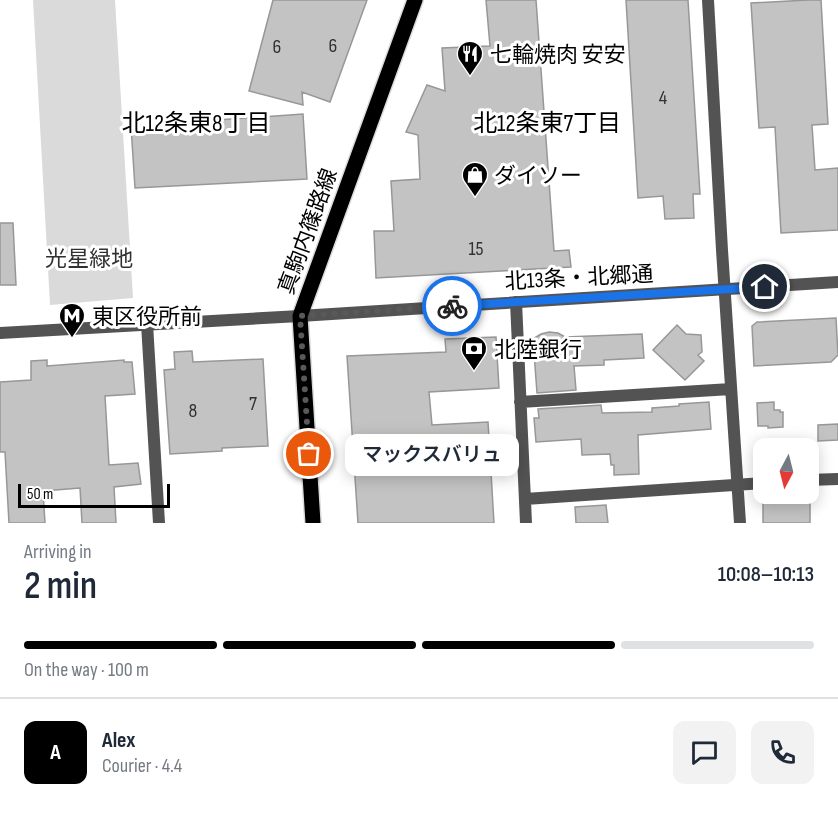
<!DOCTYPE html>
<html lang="en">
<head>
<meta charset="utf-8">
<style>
	:root { --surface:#fff; --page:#f2f2f3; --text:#1f2937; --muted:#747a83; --line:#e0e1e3; --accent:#000 }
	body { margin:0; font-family:"Sofia Sans Condensed","Noto Sans JP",sans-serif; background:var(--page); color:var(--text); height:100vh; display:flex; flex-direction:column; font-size:22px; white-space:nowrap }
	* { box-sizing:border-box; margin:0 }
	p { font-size:20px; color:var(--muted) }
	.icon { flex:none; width:33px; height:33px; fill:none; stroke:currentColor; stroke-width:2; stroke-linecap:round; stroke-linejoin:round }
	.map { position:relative; height:523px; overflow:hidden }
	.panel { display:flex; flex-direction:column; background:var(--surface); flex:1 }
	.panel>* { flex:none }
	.needle { width:39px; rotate:187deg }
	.buttons { position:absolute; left:753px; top:438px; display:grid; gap:12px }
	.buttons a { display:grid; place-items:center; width:66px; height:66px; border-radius:12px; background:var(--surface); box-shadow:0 3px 15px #0003; font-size:30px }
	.scale { position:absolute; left:18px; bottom:15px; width:152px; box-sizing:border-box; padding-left:6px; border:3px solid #000; border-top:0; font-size:16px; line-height:21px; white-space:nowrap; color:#000; -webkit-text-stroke:4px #fff; paint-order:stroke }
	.pin { position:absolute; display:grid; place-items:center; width:51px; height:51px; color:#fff; margin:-26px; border:3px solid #fff; border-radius:50%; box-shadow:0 2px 6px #0007 }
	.courier { position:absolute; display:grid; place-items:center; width:60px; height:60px; margin:-30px; border:4px solid #1a73e8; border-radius:50%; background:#fff; color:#222; box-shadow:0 2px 8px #0007 }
	.bubble { position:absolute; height:42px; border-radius:12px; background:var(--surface); box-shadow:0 3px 15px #0003; font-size:20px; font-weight:600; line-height:42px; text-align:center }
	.summary em { font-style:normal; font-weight:600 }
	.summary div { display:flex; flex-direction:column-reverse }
	.summary { display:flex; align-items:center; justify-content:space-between; height:102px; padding:0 24px }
	h1 { font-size:39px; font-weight:600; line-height:45px }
	.bar { display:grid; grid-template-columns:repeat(4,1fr); gap:9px 6px; align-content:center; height:72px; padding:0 24px }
	.bar i { height:8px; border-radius:4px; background:var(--line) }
	.bar .active { background:var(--accent) }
	.bar p { grid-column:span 4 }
	.line { display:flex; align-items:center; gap:15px; padding:0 24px; border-top:2px solid var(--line) }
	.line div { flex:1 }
	.round { display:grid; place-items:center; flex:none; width:63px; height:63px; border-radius:12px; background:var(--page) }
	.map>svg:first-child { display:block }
	.green { fill:#dadada }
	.building { fill:#c3c3c3; stroke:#979797; stroke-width:1.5 }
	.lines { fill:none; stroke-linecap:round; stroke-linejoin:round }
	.primary-casing { stroke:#dbdbdb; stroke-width:18 }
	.minor { stroke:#535353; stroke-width:12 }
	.tertiary { stroke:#535353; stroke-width:12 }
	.primary { stroke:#000; stroke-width:15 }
	.done { stroke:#595959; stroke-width:6; stroke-dasharray:0 10.8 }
	.route { stroke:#1a73e8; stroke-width:8 }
	.labels { text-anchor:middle; stroke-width:6; stroke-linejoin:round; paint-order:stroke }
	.number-label { font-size:20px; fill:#313131 }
	.poi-label { font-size:22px; fill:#000; stroke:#fff; text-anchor:start }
	.street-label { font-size:22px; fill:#000; stroke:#fff }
	.park-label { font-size:22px; fill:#313131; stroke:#fff }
	.neighbourhood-label { font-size:24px; fill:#000; stroke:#fff }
</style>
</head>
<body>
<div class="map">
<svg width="838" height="523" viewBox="0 0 838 523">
	<rect width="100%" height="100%" fill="#fff"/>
	<path class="green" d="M33,0H115L133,298L50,305Z"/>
	<path class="building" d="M273,0H367L330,102L302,92L303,105L249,91Z
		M486,0H536L554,251L569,250L571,267L376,278L374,231H394L391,181L420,179L418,135L406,132L427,85L445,91L442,48L490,46Z
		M626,0H688L700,194H693L694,218L665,219L663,196L638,198Z
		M808,0H821L828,124L812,125L815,170L838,168V230L781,233L775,127L759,128L751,3Z
		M303,114L307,179L135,188L131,126Z
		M0,223H13L16,285H0Z
		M836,318L838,355L831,362L754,366L752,326L757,322Z
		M677,325L686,334L701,335L702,352L698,355L704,361L685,380L653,350Z
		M549,332L558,333L565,337L642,334L644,358L604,360V365L574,366L576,390L537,393L533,339L541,334Z
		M496,337L499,388L429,392L432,425L488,422L494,523H358L347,356L446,352L445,339Z
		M192,351L193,362L263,359L268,446L222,448V451L170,454L164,370L175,369L174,352Z
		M47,360V366L124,360V362H132L135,394L105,396L109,465L138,463L141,484L114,487L116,523H82L80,488L43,491L45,523H9L5,452H0V382L31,380V361Z
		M709,402L711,429L638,435L639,474L614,475V465H611L610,454L582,455L581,439L536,442L534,418H539L538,409L601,405L602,413L652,412V408L679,406V404Z
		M774,402V410H780V412H783V427L768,428V426H758L757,403Z
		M838,424V440L818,441V425Z
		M785,497L786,499L797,498V500H810V523H763V498Z
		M606,505L608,523H576L575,507Z"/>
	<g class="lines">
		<defs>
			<path id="primary" d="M313,523L300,316L415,0"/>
		</defs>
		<use href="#primary" class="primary-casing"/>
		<path class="minor" d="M708,0L722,250L740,523
			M516,302L526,523
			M147,324L159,523
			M520,402L731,389
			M808,480L838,479
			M525,499L764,483"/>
		<path class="tertiary" d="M0,333L300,316L838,282"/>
		<use href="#primary" class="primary"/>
	</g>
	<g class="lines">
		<path class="done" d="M309,454L300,316L452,306"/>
		<path class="route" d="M452,306L765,287"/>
	</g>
	<defs>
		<symbol id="restaurant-pin" viewBox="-11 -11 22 30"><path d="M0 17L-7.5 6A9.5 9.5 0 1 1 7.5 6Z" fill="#000" stroke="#fff"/><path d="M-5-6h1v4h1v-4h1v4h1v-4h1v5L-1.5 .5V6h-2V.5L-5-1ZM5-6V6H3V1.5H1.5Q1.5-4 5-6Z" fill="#fff"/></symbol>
		<symbol id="shop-pin" viewBox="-11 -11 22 30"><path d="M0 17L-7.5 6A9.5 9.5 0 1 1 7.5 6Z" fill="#000" stroke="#fff"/><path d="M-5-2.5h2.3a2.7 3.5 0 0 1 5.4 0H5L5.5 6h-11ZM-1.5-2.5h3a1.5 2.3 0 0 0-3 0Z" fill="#fff"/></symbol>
		<symbol id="metro-pin" viewBox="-11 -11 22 30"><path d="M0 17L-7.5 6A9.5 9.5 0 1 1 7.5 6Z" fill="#000" stroke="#fff"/><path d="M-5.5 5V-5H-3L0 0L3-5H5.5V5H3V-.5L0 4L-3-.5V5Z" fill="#fff"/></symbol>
		<symbol id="bank-pin" viewBox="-11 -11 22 30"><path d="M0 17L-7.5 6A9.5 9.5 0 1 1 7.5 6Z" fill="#000" stroke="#fff"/><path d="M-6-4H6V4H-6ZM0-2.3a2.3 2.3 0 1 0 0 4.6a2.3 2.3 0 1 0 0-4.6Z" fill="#fff"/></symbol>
	</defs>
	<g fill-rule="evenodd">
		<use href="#restaurant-pin" x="455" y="39" width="30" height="40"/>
		<use href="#shop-pin" x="460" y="160" width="30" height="40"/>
		<use href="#metro-pin" x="57" y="301" width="30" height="40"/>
		<use href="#bank-pin" x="459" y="334" width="30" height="40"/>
	</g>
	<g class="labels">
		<g class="number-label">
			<text x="333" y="52">6</text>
			<text x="277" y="53">6</text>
			<text x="663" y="104">4</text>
			<text x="476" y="255">15</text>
			<text x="253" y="410">7</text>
			<text x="193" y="417">8</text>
		</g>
		<g class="poi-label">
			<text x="490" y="62">七輪焼肉 安安</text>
			<text x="494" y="183">ダイソー</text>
			<text x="92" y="324">東区役所前</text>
			<text x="494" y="357">北陸銀行</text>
		</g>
		<g class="street-label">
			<text transform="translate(307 231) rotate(-70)" y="8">真駒内篠路線</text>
			<text transform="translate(579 277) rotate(-3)" y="8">北13条・北郷通</text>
		</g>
		<g class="park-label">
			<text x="89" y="266">光星緑地</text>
		</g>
		<g class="neighbourhood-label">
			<text x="196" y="131">北12条東8丁目</text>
			<text x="547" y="131">北12条東7丁目</text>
		</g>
	</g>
</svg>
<div class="buttons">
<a><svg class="needle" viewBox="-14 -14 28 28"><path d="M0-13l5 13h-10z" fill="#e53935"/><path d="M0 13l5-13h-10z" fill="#747a83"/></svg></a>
</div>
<div class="scale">50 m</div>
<div class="pin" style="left:309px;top:454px;background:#ea580c"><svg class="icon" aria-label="bag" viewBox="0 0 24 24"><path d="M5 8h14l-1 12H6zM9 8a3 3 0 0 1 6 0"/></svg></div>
<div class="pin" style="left:765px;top:287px;background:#1f2937"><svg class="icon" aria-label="home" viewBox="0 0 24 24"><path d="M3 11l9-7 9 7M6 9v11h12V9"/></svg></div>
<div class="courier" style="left:452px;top:306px"><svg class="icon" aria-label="bike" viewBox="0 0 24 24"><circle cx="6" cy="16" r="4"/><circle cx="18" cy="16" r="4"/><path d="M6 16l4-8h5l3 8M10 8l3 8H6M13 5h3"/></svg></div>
<div class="bubble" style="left:345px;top:434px;width:174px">マックスバリュ</div>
</div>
<section class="panel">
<div class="summary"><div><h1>2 min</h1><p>Arriving in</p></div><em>10:08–10:13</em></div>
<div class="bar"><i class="active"></i><i class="active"></i><i class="active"></i><i></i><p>On the way · 100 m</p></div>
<div class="line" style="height:108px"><b class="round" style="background:var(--accent);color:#fff">A</b><div><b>Alex</b><p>Courier · 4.4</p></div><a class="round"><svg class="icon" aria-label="chat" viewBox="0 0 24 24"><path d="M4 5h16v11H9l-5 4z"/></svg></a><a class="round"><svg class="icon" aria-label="phone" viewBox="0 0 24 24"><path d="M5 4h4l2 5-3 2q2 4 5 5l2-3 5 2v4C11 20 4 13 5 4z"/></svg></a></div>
</section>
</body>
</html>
